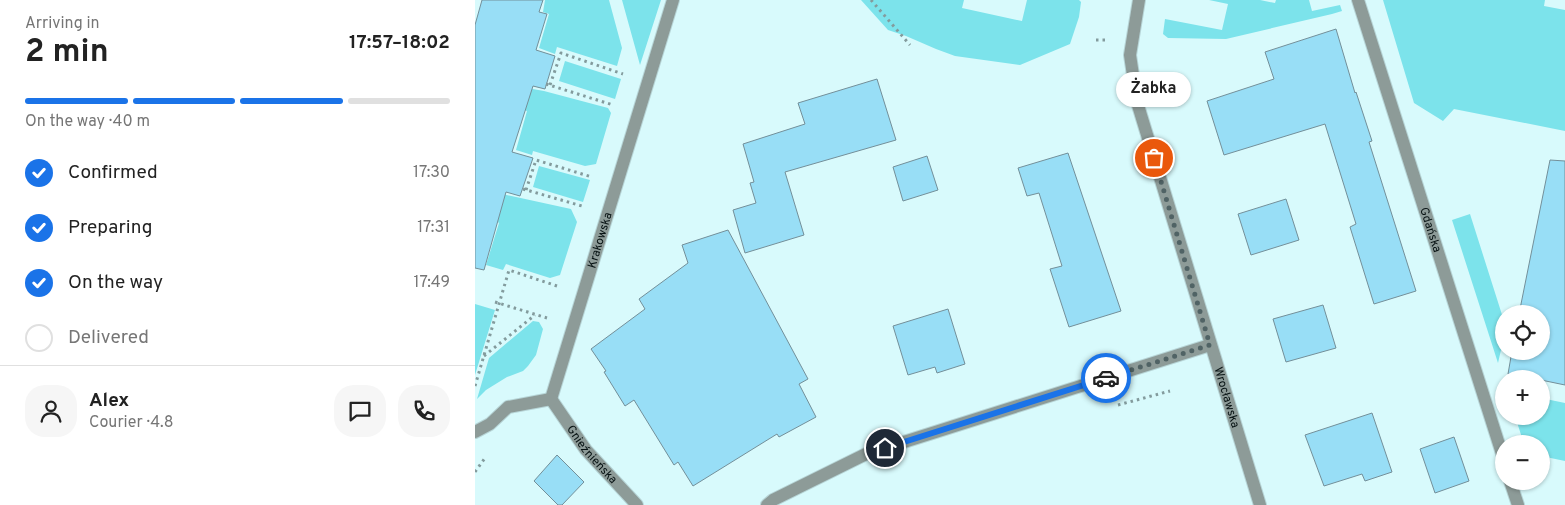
<!DOCTYPE html>
<html lang="en">
<head>
<meta charset="utf-8">
<style>
	:root { --surface:#fff; --page:#f6f6f6; --text:#222; --muted:#767676; --line:#e0e0e0; --accent:#1a73e8 }
	body { margin:0; font-family:Overpass,sans-serif; background:var(--page); color:var(--text); height:100vh; display:flex; flex-direction:column; font-size:19px; white-space:nowrap }
	* { box-sizing:border-box; margin:0 }
	p { font-size:16px; color:var(--muted) }
	.icon { flex:none; width:28px; height:28px; fill:none; stroke:currentColor; stroke-width:2; stroke-linecap:round; stroke-linejoin:round }
	.map { position:relative; flex:1; overflow:hidden }
	.details { display:flex; flex-direction:column; background:var(--surface); width:475px }
	.details>* { flex:none }
	.controls { position:absolute; left:1020px; top:305px; display:grid; gap:10px }
	.controls a { display:grid; place-items:center; width:55px; height:55px; border-radius:50%; background:var(--surface); box-shadow:0 1px 4px #0004; font-size:25px }
	.pin { position:absolute; display:grid; place-items:center; width:42px; height:42px; color:#fff; margin:-21px; border:2px solid #fff; border-radius:50%; box-shadow:0 1px 5px #0007 }
	.courier { position:absolute; display:grid; place-items:center; width:50px; height:50px; margin:-25px; border:4px solid #1a73e8; border-radius:50%; background:#fff; color:#222; box-shadow:0 1px 6px #0007 }
	.bubble { position:absolute; height:35px; border-radius:18px; background:var(--surface); box-shadow:0 1px 4px #0004; font-size:16px; font-weight:700; line-height:35px; text-align:center }
	.headline em { font-style:normal; font-weight:700 }
	.headline div { display:flex; flex-direction:column-reverse }
	.headline { display:flex; align-items:center; justify-content:space-between; height:85px; padding:0 25px }
	h1 { font-size:32px; font-weight:700; line-height:38px }
	.bar { display:grid; grid-template-columns:repeat(4,1fr); gap:8px 5px; align-content:center; height:60px; padding:0 25px }
	.bar i { height:6px; border-radius:4px; background:var(--line) }
	.bar .current { background:var(--accent) }
	.bar p { grid-column:span 4 }
	.line { display:flex; align-items:center; gap:12px; padding:0 25px; border-top:1px solid var(--line) }
	.line div { flex:1 }
	.round { display:grid; place-items:center; flex:none; width:52px; height:52px; border-radius:20px; background:var(--page) }
	ol { padding:0 25px; list-style:none }
	li { display:flex; align-items:center; gap:15px; height:55px }
	li p { margin-inline-start:auto }
	li .icon { padding:5px; border-radius:50%; background:var(--accent); color:#fff; stroke-width:4 }
	li:last-child { color:var(--muted) }
	li i { width:28px; height:28px; border:2px solid var(--line); border-radius:50% }
	main { display:flex; flex:1; min-height:0 }
	.map>svg:first-child { display:block }
	.green { fill:#7ce3eb }
	.building { fill:#98def6; stroke:#738f99 }
	.lines { fill:none; stroke-linecap:round; stroke-linejoin:round }
	.lane-casing { stroke:#b7d5d7; stroke-width:14 }
	.street-casing { stroke:#b7d5d7; stroke-width:14 }
	.path { stroke:#839b9d; stroke-width:3; stroke-dasharray:2.5 4; stroke-linecap:butt }
	.lane { stroke:#8d9b98; stroke-width:12 }
	.street { stroke:#8d9b98; stroke-width:12 }
	.done { stroke:#506365; stroke-width:5; stroke-dasharray:0 9 }
	.route { stroke:#1a73e8; stroke-width:6 }
	.labels { text-anchor:middle; stroke-width:5; stroke-linejoin:round; paint-order:stroke }
	.street-label { font-size:12px; fill:#071213; stroke:#fff }
</style>
</head>
<body>
<main>
<section class="details">
<div class="headline"><div><h1>2 min</h1><p>Arriving in</p></div><em>17:57–18:02</em></div>
<div class="bar"><i class="current"></i><i class="current"></i><i class="current"></i><i></i><p>On the way · 40 m</p></div>
<ol>
<li><svg class="icon" aria-label="check" viewBox="0 0 24 24"><path d="M5 12l5 5 9-10"/></svg>Confirmed<p>17:30</p></li>
<li><svg class="icon" aria-label="check" viewBox="0 0 24 24"><path d="M5 12l5 5 9-10"/></svg>Preparing<p>17:31</p></li>
<li><svg class="icon" aria-label="check" viewBox="0 0 24 24"><path d="M5 12l5 5 9-10"/></svg>On the way<p>17:49</p></li>
<li><i></i>Delivered</li>
</ol>
<div class="line" style="height:90px"><a class="round"><svg class="icon" aria-label="person" viewBox="0 0 24 24"><circle cx="12" cy="8" r="4"/><path d="M4 21q1-7 8-7t8 7"/></svg></a><div><b>Alex</b><p>Courier · 4.8</p></div><a class="round"><svg class="icon" aria-label="chat" viewBox="0 0 24 24"><path d="M4 5h16v11H9l-5 4z"/></svg></a><a class="round"><svg class="icon" aria-label="phone" viewBox="0 0 24 24"><path d="M5 4h4l2 5-3 2q2 4 5 5l2-3 5 2v4C11 20 4 13 5 4z"/></svg></a></div>
</section>
<div class="map">
<svg width="1090" height="505" viewBox="0 0 1090 505">
	<rect width="100%" height="100%" fill="#d8fafc"/>
	<path class="green" d="M70,0H134L147,48L142,66L82,47L80,54L64,48L74,14L68,12Z
		M147,0H186L165,65Z
		M386,0H489L487,8L547,21L552,0H604L606,2L604,17L595,44L545,65L480,56L461,49L431,36L413,30Z
		M734,0H785L800,3L801,0H834L837,11L865,5L867,11L857,14L751,39L693,38L688,34L690,19L747,30L753,4Z
		M908,0H1070L1069,6L1090,10V131L979,109L968,121L939,103Z
		M90,61L146,79L140,99L84,81Z
		M52,88L69,91L133,108L136,113L121,164L110,166L58,151L57,155L41,150L52,111L46,109Z
		M64,166L115,180L108,202L58,187Z
		M27,194L96,209L102,222L85,275L75,278L31,264L28,270L11,265L24,223L19,219Z
		M995,214L1029,321V337L1023,363L977,220Z
		M0,304L20,310L0,375Z
		M58,321L64,322L68,329L61,355L53,366L48,371L32,377L11,390L2,399L14,358Z
		M1066,398L1090,403V461L1066,456V444H1049L1040,416H1066Z"/>
	<path class="building" d="M7,0H68L64,12L72,14L61,50L80,56L70,89L58,86L37,152L58,158L45,196L31,192L9,270L0,268V25Z
		M861,29L880,93L881,92L897,141L894,142L941,291L899,304L875,227L881,224L850,124L749,155L732,101L799,79L790,52Z
		M402,79L421,140L310,172L329,235L270,253L258,210L281,203L275,183L279,182L268,144L330,124L323,103Z
		M593,153L646,311L594,327L575,269L587,266L564,193L552,196L543,168Z
		M452,156L463,190L428,201L418,167Z
		M1075,160L1090,161V385L1066,380V379H1059L1033,374L1037,351H1066V314H1044Z
		M811,199L824,240L776,255L763,214Z
		M253,230L333,379L324,384L341,417L304,437L302,434L218,486L203,462L199,465L159,400L150,406L129,372L131,371L116,349L170,309L164,299L213,263L207,245Z
		M848,305L861,348L811,362L798,319Z
		M473,309L490,364L462,373L460,367L433,375L418,326Z
		M897,413L917,472L890,481L887,474L849,486L830,435Z
		M979,437L994,481L960,493L945,449Z
		M82,455L109,482L87,505H83L59,481Z"/>
	<g class="lines">
		<defs>
			<g id="lane">
				<path id="s1" d="M883,0L1029,460"/>
				<path d="M1035,481L1043,505"/>
			</g>
			<g id="street">
				<path id="s2" d="M664,0L655,55L662,102L785,505"/>
				<path id="s3" d="M76,399L198,0"/>
				<path id="s4" d="M76,399L111,450L162,505"/>
				<path d="M0,432L15,424L33,407L76,399"/>
				<path d="M292,505L298,500L391,454L735,345"/>
			</g>
		</defs>
		<use href="#lane" class="lane-casing"/>
		<use href="#street" class="street-casing"/>
		<path class="path" d="M396,0L435,45
			M621,40H631
			M71,84L138,105
			M75,85L86,53L148,74
			M48,189L107,206
			M51,190L61,160L117,177
			M20,302L72,318
			M9,356L60,315
			M0,386L34,270L82,286
			M643,405L695,391
			M0,472L10,458"/>
		<use href="#lane" class="lane"/>
		<use href="#street" class="street"/>
	</g>
	<g class="lines">
		<path class="done" d="M631,378L735,345L679,158"/>
		<path class="route" d="M410,448L631,378"/>
	</g>
	<g class="labels">
		<g class="street-label">
			<text dy="4" stroke="none"><textPath href="#s1" startOffset="241">Gdańska</textPath></text>
			<text dy="4" stroke="none"><textPath href="#s3" startOffset="166">Krakowska</textPath></text>
			<text dy="4" stroke="none"><textPath href="#s2" startOffset="412">Wrocławska</textPath></text>
			<text dy="4" stroke="none"><textPath href="#s4" startOffset="69">Gnieźnieńska</textPath></text>
		</g>
	</g>
</svg>
<div class="controls">
<a><svg class="icon" aria-label="locate" viewBox="0 0 24 24"><circle cx="12" cy="12" r="6"/><path d="M12 2v4M12 18v4M2 12h4M18 12h4"/></svg></a>
<a>+</a>
<a>−</a>
</div>
<div class="pin" style="left:679px;top:158px;background:#ea580c"><svg class="icon" aria-label="bag" viewBox="0 0 24 24"><path d="M5 8h14l-1 12H6zM9 8a3 3 0 0 1 6 0"/></svg></div>
<div class="pin" style="left:410px;top:448px;background:#1f2937"><svg class="icon" aria-label="home" viewBox="0 0 24 24"><path d="M3 11l9-7 9 7M6 9v11h12V9"/></svg></div>
<div class="courier" style="left:631px;top:378px"><svg class="icon" aria-label="car" viewBox="0 0 24 24"><path d="M5 17H2v-5l4-1 3-4h7l3 4 3 1v5h-3M9 17h6M6 11h13"/><circle cx="7" cy="17" r="2"/><circle cx="17" cy="17" r="2"/></svg></div>
<div class="bubble" style="left:641px;top:72px;width:75px">Żabka</div>
</div>
</main>
</body>
</html>
